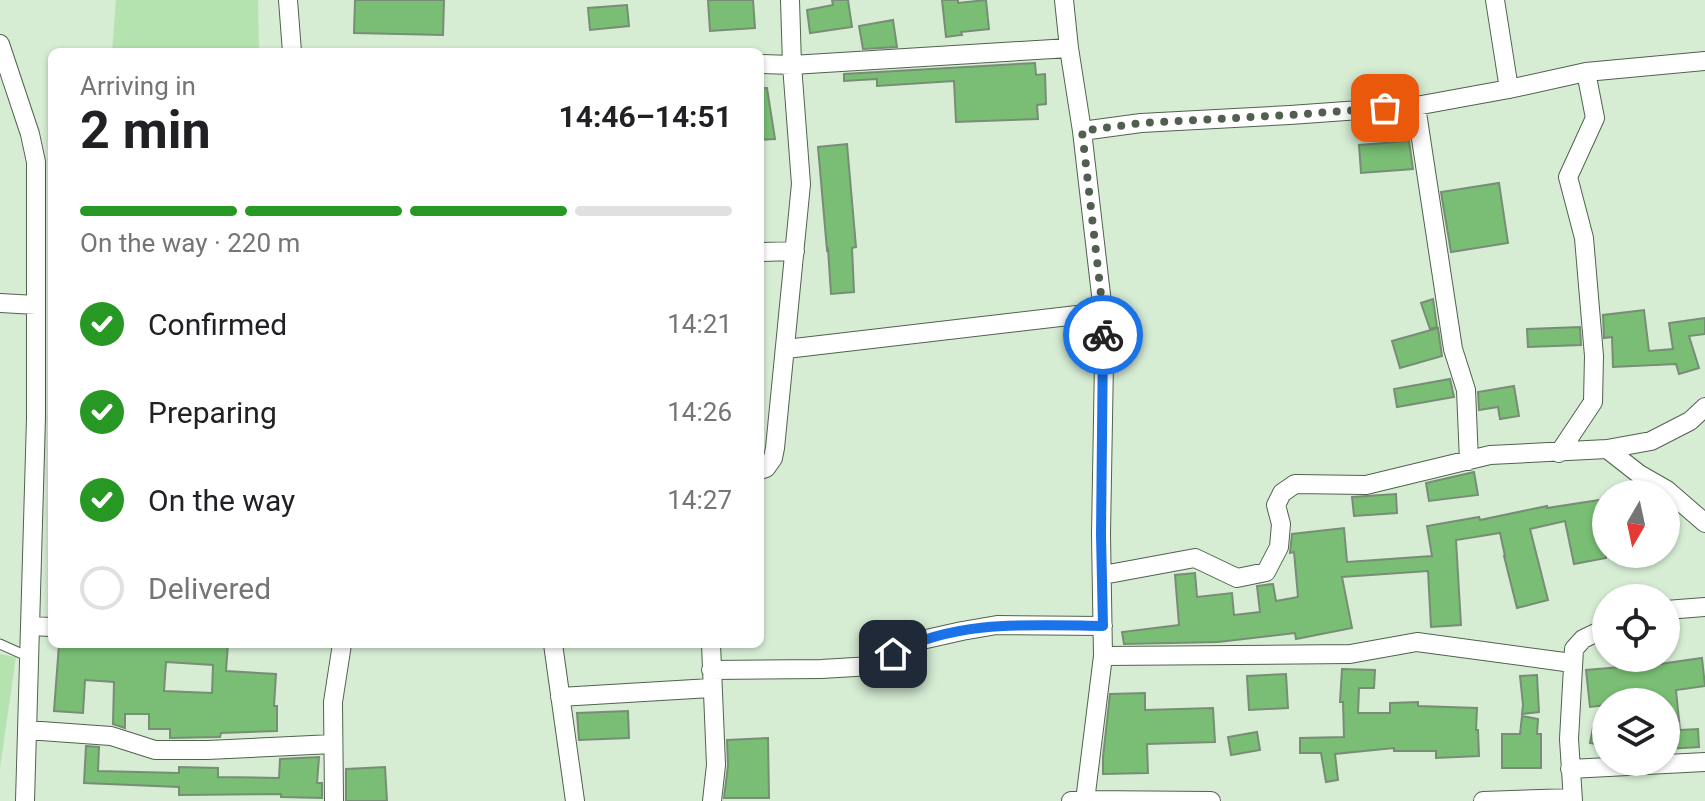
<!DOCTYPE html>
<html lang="en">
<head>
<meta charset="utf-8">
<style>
	:root { --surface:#fff; --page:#f6f6f6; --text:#202124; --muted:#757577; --line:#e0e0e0; --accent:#289824 }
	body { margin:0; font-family:Roboto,sans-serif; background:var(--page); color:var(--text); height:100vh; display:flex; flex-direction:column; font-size:30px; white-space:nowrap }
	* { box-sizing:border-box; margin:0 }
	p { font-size:26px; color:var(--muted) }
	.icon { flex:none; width:44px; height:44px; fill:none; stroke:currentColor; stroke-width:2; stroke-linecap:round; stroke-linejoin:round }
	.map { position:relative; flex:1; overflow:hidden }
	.panel { position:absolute; left:48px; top:48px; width:716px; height:600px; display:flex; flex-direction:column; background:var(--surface); border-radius:12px; box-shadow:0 2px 6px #0004 }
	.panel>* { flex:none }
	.needle { width:52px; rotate:189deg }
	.tools { position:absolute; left:1592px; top:480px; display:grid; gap:16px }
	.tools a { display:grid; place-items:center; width:88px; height:88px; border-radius:50%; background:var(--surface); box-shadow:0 2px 6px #0004; font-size:40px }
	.pin { position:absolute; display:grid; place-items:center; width:68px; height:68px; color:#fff; margin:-34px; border-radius:16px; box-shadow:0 4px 12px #0006 }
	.courier { position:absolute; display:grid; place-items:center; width:80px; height:80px; margin:-40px; border:6px solid #1a73e8; border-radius:50%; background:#fff; color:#222; box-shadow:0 2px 10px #0007 }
	.head em { font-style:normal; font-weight:700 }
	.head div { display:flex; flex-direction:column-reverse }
	.head { display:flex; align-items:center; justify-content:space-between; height:136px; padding:0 32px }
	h1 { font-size:52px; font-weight:700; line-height:60px }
	.bar { display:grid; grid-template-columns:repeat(4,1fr); gap:12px 8px; align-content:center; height:96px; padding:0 32px }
	.bar i { height:10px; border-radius:6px; background:var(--line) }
	.bar .on { background:var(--accent) }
	.bar p { grid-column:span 4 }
	ol { padding:0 32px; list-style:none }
	li { display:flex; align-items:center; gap:24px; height:88px }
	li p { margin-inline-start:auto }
	li .icon { padding:8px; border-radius:50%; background:var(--accent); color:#fff; stroke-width:4 }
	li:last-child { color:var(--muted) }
	li i { width:44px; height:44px; border:4px solid var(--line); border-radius:50% }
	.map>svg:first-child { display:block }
	.green { fill:#b5e3b0 }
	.building { fill:#79be74; stroke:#788d76; stroke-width:2; fill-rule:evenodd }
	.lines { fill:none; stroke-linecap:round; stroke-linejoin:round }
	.lane-casing { stroke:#4f634d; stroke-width:11 }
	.street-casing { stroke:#4f634d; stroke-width:20 }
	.lane { stroke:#fff; stroke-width:9 }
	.street { stroke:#fff; stroke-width:18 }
	.done { stroke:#515f51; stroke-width:8; stroke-dasharray:0 14.4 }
	.route { stroke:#1a73e8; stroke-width:10 }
</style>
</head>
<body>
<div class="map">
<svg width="1705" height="801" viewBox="0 0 1705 801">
	<rect width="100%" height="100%" fill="#d6edd4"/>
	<path class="green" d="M116,0H258L259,52H112Z
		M0,654L16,657L0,768Z"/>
	<path class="building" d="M355,0H444L443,35L354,33Z
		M708,0H753L755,28L710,31Z
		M832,0H848L852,27L810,33L807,10L833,5Z
		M942,0H958V3L986,0L989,29L961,32L962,35L946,37Z
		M627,5L629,26L590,30L588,8Z
		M893,20L897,47L863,49L859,26Z
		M1035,63L1036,75L1045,74L1046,104L1037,105L1038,119L956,122L954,81L877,86V79L844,81V74Z
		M760,88H767L775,139L760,140Z
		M1409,141L1413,169L1361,173L1359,145Z
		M847,144L856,247L852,248L854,292L831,294L828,249L827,250L818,147Z
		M1499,183L1508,243L1451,252L1441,192Z
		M1433,299L1437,327L1430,329L1421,303Z
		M1644,310L1649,351L1673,349L1669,323L1705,318V334L1689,336L1699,368L1679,374L1676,364L1613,367L1612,337L1604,338L1603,315Z
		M1580,327L1581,345L1528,347L1527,329Z
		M1438,328L1442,356L1400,368L1392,341Z
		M1450,379L1454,397L1397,407L1394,389Z
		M1514,386L1519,416L1500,419L1498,407L1479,410L1478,392Z
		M1474,472L1478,495L1429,501L1426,483Z
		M1396,494L1397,513L1354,516L1352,497Z
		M1606,499V558L1574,564L1565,521L1530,529L1548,600L1517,608L1504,556H1505L1500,533L1456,540L1461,625L1431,627L1428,571L1342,577L1352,628L1296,639L1295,633L1218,642L1124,644L1122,632L1179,625L1175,575L1195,573L1197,597L1232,593L1234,615L1260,612L1257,586L1273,584L1276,601L1298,597L1294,552L1290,553L1292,534L1344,528L1347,562L1432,556L1427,526L1479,517L1480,520L1547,506V508Z
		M59,644H228L226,671L276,674L274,706H277V731L221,733L220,737L170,738V729H149V714H125V728L113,724L114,682L85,680L83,713L54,711ZM166,662L213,665L212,693L164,691Z
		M1702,658L1705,686L1676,690L1680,730L1698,729L1699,747L1666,749V702H1606V705L1590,707L1586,670L1632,666V668Z
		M1342,669L1375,670L1374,688H1359L1358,713H1390V703L1418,702V706L1477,708L1476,730H1478L1479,756L1436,758V751H1394V748L1335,754L1338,780L1326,782L1321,753H1300V738L1344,737L1343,702H1340Z
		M1286,674L1288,708L1249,710L1247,676Z
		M1537,675L1539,712L1522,714L1523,705L1520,676Z
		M1145,693V710L1213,708L1215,742L1147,744L1148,773L1103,774V757L1110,694Z
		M628,711L629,738L579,740L577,713Z
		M1522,716L1538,719L1537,734H1541V768H1502V734H1520Z
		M1593,728L1606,730V746L1590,743Z
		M1257,732L1260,750L1231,755L1228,737Z
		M768,738L769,798H724L728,765L727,740Z
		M86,746L99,747L98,771L179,773V767L218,768V777L279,778L280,759L319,757L317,783H322V798L281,797V794L179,795V787L84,783Z
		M385,767L387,801H346V769Z"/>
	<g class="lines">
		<defs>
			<path id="lane" d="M0,644L29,657"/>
			<path id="street" d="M288,0L292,52
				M1064,0L1069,48L1082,131L1103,312L1104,361L1101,535L1103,656L1085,801
				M1495,0L1509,89
				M0,44L30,134L36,162V418L25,801
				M760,64L792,65L1069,48
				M1416,106L1453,349L1466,390L1469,461
				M1082,131L1141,123L1290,115L1416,106L1509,89L1586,72L1705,61
				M760,252L795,251
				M0,303L36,305
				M786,349L1103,312
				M1607,449L1639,474L1667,490L1705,523
				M1559,453L1593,402L1594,356L1584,238L1568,177L1595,118L1586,72
				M760,470L766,468L773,458L775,448L801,184L792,65L790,0
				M1103,575L1195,558L1237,578L1266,572L1279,547L1281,524L1276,505L1282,493L1295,484L1366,485L1490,455L1607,449L1651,441L1690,421L1705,407
				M1666,610L1705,607
				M30,626L52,627
				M553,644L575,801
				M711,644L716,765L712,801
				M1103,656L1350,654L1417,642L1572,663
				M711,670L821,669L872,666L913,642L962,631L997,625L1103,626
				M560,697L711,688
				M27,730L111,736L155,750H207L333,744
				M1570,769L1705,762
				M334,801L333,702L342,644
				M1071,801L1085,800L1211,801
				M1483,801L1572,798
				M1573,801L1569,739L1574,649L1583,639L1606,628"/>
		</defs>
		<use href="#lane" class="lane-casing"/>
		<use href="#street" class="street-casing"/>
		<use href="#lane" class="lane"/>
		<use href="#street" class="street"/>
	</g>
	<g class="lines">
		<path class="done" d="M1103,335V312L1082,131L1141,123L1290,115L1385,108"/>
		<path class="route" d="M893,654C954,619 1034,625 1103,626L1101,535L1103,335"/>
	</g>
</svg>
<div class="tools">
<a><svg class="needle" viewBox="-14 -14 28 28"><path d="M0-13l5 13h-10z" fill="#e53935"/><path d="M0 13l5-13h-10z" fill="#757577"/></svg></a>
<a><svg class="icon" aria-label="locate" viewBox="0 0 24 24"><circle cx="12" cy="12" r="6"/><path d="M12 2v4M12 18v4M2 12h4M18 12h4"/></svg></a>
<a><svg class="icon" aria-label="layers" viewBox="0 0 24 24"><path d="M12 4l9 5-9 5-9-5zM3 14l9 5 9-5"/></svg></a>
</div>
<div class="pin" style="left:1385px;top:108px;background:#ea580c"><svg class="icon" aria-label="bag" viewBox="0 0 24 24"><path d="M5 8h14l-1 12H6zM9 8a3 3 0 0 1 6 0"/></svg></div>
<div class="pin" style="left:893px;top:654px;background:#1f2937"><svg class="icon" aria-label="home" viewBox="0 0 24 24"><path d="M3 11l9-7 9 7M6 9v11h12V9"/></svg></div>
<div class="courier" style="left:1103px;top:335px"><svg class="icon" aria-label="bike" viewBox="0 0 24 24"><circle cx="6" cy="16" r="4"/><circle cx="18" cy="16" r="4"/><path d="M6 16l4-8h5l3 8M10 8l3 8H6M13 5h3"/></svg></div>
<section class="panel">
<div class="head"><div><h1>2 min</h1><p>Arriving in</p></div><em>14:46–14:51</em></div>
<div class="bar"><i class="on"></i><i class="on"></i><i class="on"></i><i></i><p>On the way · 220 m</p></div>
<ol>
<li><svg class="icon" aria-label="check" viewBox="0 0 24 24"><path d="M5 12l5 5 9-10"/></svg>Confirmed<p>14:21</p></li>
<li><svg class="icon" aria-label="check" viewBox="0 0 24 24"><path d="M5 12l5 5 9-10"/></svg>Preparing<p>14:26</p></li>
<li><svg class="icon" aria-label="check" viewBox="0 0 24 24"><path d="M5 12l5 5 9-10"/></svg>On the way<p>14:27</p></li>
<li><i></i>Delivered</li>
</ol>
</section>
</div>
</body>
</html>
